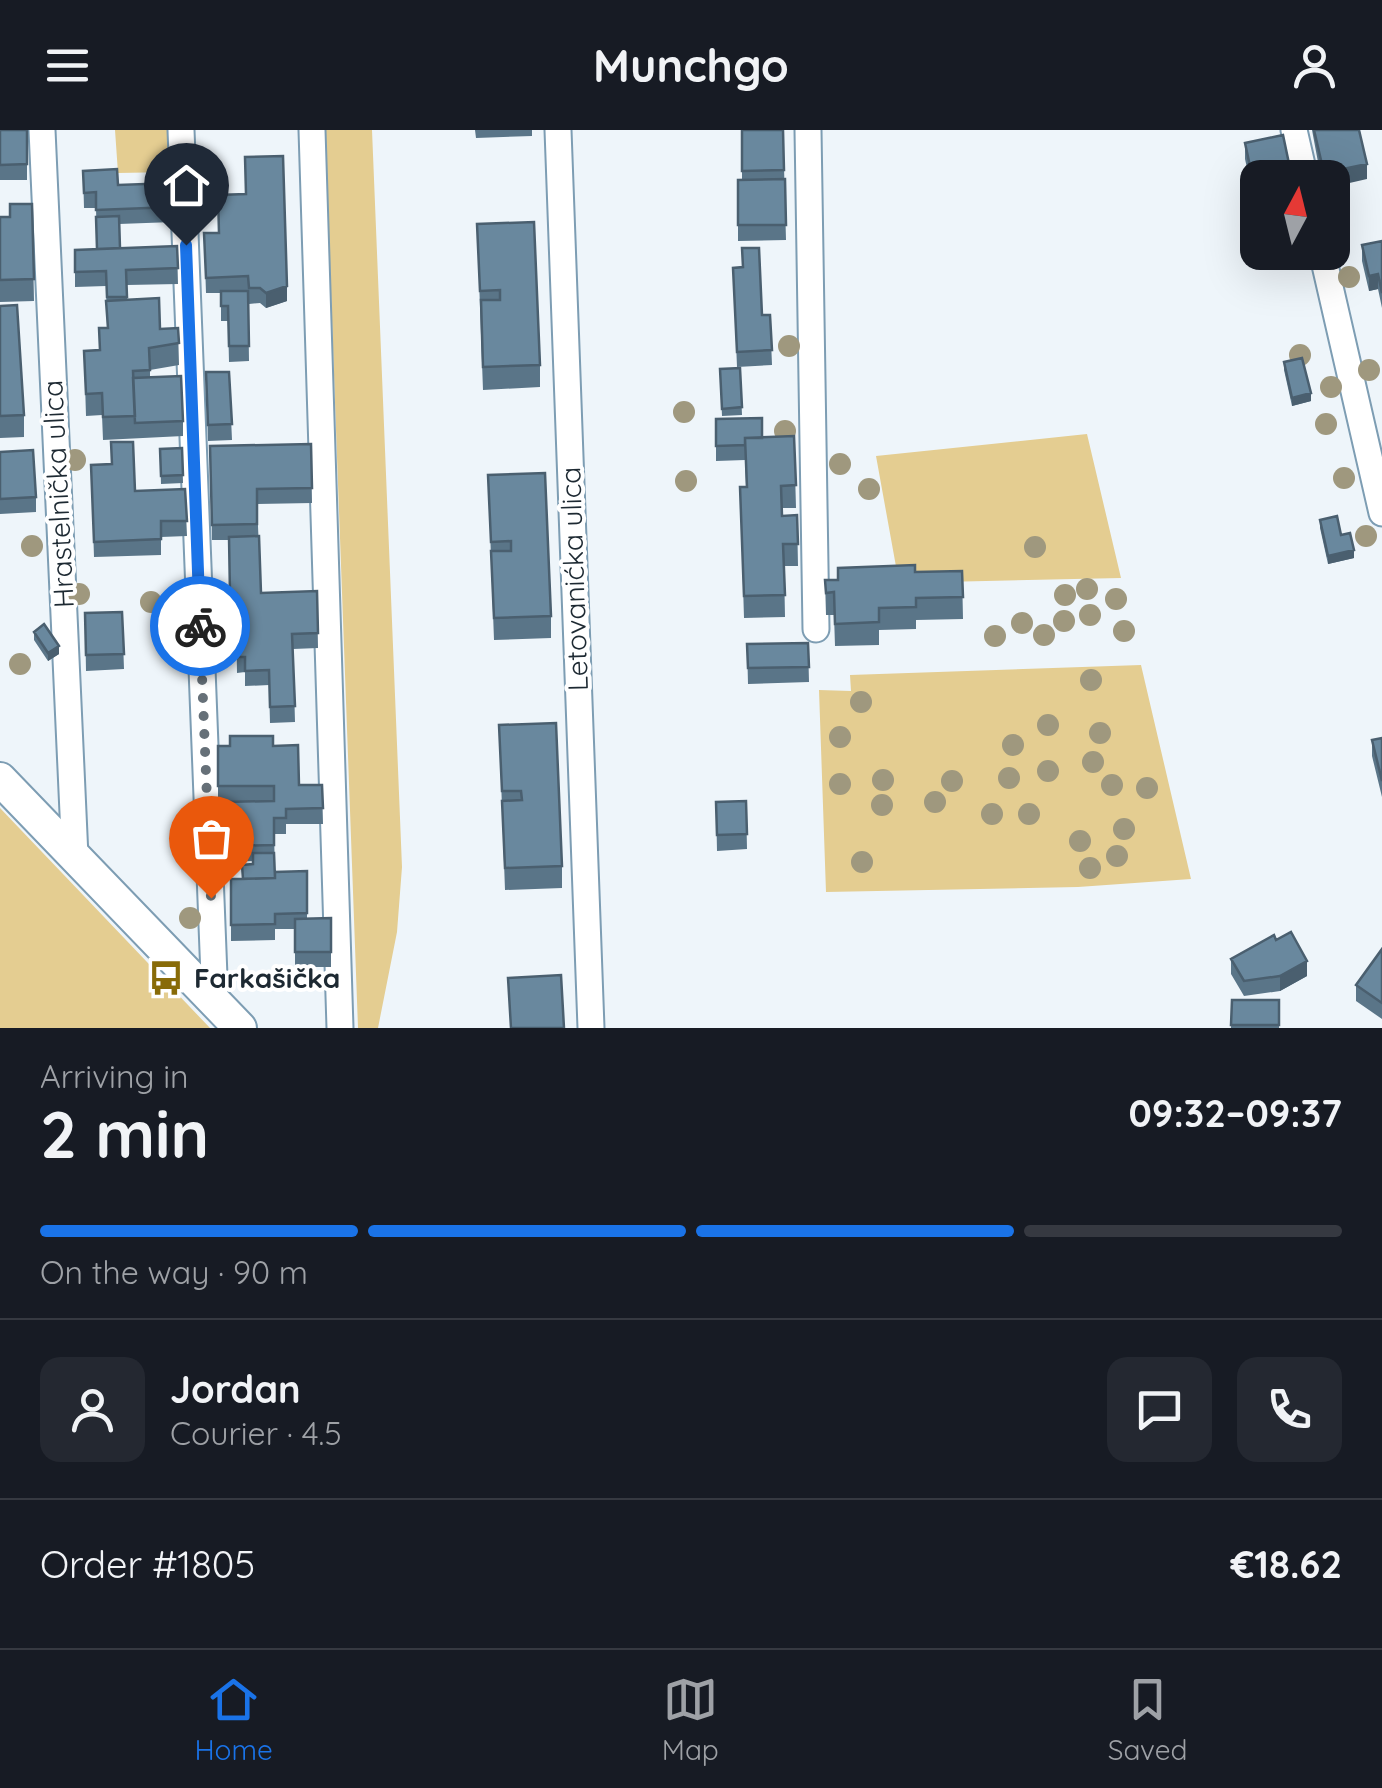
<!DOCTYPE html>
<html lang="en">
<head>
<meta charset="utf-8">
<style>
	:root { --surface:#171b24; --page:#242831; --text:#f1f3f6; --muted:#9ea1a6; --line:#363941; --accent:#1a73e8 }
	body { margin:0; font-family:Quicksand,sans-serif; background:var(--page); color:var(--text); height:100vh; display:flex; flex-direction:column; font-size:38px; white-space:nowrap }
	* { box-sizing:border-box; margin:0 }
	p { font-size:32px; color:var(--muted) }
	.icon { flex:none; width:55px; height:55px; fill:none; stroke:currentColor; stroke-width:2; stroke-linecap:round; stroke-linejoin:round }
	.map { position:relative; height:898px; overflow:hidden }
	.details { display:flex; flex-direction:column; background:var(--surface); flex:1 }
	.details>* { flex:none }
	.needle { width:65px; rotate:7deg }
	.tools { position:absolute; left:1240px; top:30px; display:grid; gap:20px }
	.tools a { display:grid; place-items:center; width:110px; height:110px; border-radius:20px; background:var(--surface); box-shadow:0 10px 40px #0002; font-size:50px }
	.pin { position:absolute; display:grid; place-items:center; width:85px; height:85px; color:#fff; margin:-102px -42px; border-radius:50% 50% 50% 0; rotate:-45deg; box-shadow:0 0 10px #0007 }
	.pin .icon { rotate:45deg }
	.courier { position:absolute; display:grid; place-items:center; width:100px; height:100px; margin:-50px; border:8px solid #1a73e8; border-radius:50%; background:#fff; color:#222; box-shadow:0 2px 12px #0007 }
	.summary em { font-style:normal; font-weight:700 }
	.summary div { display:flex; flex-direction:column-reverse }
	.summary { display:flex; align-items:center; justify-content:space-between; height:170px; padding:0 40px }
	h1 { font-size:65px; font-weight:700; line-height:75px }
	.bar { display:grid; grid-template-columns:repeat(4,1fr); gap:15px 10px; align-content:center; height:120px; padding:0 40px }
	.bar i { height:12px; border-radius:8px; background:var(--line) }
	.bar .selected { background:var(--accent) }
	.bar p { grid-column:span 4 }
	.line { display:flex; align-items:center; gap:25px; padding:0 40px; border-top:2px solid var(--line) }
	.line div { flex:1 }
	.round { display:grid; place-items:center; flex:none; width:105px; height:105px; border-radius:20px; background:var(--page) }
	header { display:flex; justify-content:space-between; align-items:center; height:130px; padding:0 40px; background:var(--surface); font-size:45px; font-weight:700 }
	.tabs { display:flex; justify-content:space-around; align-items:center; height:140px; border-top:2px solid var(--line); background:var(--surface); font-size:28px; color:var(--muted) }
	.tabs a { display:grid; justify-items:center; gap:5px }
	.tabs .selected { color:var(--accent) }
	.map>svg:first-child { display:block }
	.green { fill:#e4cd91 }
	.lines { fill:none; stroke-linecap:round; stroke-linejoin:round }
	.minor-casing { stroke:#7d9db3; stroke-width:29 }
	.tertiary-casing { stroke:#7d9db3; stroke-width:36 }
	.minor { stroke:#fff; stroke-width:25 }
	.tertiary { stroke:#fff; stroke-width:32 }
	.tree { fill:#9f987e }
	.wall { fill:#5a7588 }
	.shaded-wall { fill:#4a5f6f }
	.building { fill:#69889e; stroke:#4a5f6f; stroke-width:2.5 }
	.done { stroke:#667078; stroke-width:10; stroke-dasharray:0 18 }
	.route { stroke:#1a73e8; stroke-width:12 }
	.labels { text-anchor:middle; stroke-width:8; stroke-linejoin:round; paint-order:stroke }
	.street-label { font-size:28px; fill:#1d2932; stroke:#fff }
	.poi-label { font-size:28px; font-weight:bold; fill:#1d2932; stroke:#fff; text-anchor:start }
</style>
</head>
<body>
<header><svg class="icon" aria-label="menu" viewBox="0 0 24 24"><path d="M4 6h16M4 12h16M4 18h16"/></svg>Munchgo<svg class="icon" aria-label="person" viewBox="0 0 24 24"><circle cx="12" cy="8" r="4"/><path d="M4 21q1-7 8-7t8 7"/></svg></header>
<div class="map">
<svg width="1382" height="898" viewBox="0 0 1382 898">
	<rect width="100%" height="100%" fill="#eef5fa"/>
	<path class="green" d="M115,0H170L172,42L118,43Z
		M325,0H372L402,737L397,802L378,898H358Z
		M1087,304L1121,448L899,453L876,326Z
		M1141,535L1191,749L1078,757L826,762L819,560L851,561L850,545Z
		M0,678L210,898H0Z"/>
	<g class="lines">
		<defs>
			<path id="minor" d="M42,0L75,727
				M181,0L215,872
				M312,0L340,898
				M558,0L591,898
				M808,0L816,499
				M1294,0L1305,48
				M1322,122L1382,383"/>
			<path id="tertiary" d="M0,649L240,898"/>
		</defs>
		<use href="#minor" class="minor-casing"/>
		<use href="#tertiary" class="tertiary-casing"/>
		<use href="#minor" class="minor"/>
		<use href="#tertiary" class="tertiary"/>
	</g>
	<g class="tree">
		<circle cx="1349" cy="147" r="11"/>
		<circle cx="789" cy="216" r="11"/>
		<circle cx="1300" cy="225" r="11"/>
		<circle cx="1369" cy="240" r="11"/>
		<circle cx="1331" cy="257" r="11"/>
		<circle cx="684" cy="282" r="11"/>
		<circle cx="1326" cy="294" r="11"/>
		<circle cx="785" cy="301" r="11"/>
		<circle cx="75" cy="330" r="11"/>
		<circle cx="840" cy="334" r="11"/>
		<circle cx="1344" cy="348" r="11"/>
		<circle cx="686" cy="351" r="11"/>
		<circle cx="869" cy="359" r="11"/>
		<circle cx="1366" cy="406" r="11"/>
		<circle cx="32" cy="416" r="11"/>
		<circle cx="1035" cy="417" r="11"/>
		<circle cx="1087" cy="459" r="11"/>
		<circle cx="79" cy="464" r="11"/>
		<circle cx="1065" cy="465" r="11"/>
		<circle cx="1116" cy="469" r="11"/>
		<circle cx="151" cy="472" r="11"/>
		<circle cx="1090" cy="485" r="11"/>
		<circle cx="1064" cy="491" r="11"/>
		<circle cx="1022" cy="493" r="11"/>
		<circle cx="1124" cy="501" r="11"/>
		<circle cx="1044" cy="505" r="11"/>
		<circle cx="995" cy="506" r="11"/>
		<circle cx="20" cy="534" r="11"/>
		<circle cx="1091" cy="550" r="11"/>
		<circle cx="861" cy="572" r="11"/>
		<circle cx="1048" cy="595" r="11"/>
		<circle cx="1100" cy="603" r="11"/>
		<circle cx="840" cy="607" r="11"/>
		<circle cx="1013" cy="615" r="11"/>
		<circle cx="1093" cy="632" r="11"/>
		<circle cx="1048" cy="641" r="11"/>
		<circle cx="1009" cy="648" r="11"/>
		<circle cx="883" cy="650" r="11"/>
		<circle cx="952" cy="651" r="11"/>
		<circle cx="840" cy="654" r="11"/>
		<circle cx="1112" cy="655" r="11"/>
		<circle cx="1147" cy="658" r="11"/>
		<circle cx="935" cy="672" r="11"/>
		<circle cx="882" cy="675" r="11"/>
		<circle cx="992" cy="684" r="11"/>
		<circle cx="1029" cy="684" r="11"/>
		<circle cx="1124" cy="699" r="11"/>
		<circle cx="1080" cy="711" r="11"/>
		<circle cx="1117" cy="726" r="11"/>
		<circle cx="862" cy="732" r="11"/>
		<circle cx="1090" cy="738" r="11"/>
		<circle cx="190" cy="788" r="11"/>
	</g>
	<path class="wall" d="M0,0H27V50H0Z
		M475,0H532V6L476,8Z
		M742,0H783L786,110L738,111V50H742Z
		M1312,0H1359L1367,49L1321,48Z
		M1245,13L1258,48V79H1256L1245,29Z
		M83,41L118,55L172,53L173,92L119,94L120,118L177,116L178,154L127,155V170L160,199L178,198L179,235L150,240V247L183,291V306L103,310L102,285L86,286L84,221L99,220V198H107L106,156L75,157V120L97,119L96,78H84Z
		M32,74L34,171L0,172V87H10Z
		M477,94L540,235V257L483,260Z
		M204,103L287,171L266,178L260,173L249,174L248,162L249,231L229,232L228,191H221V163H206Z
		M1382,111V178L1378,159L1369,161L1362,131V115Z
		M733,138L762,185H770L772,235L737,237Z
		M0,176L24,285V307L0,308Z
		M1284,232L1311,271L1292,276L1284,240Z
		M740,238L742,285L722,286L720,239Z
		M206,242H229L232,310L208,311Z
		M716,289L762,308L794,306L796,378H782V386L797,385L798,436H784L785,487L744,488L740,357H746L745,330L716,331Z
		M311,314L312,373L257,374L261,463L317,461L318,518L293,519L295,592L270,593L269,555L245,556V542L237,543L236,480H230L229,410H212L210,316Z
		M182,318L183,353L161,354L160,319Z
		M0,322L36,367V382L0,384Z
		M91,335L135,361L185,359L187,406L161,407V425L94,427Z
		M488,345L551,486V508L494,510Z
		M1320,390L1341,405L1354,428L1328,434L1320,398Z
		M962,441L963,489L916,490V499L879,500V515L835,516L834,485H826L825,450L915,442Z
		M122,482L124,539L86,541L85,483Z
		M34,502L59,524L48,531L34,510Z
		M808,513L809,552L748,554L747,514Z
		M499,595L562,736V758L505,760Z
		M1382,608V667L1372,626V610Z
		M218,616H273L299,655H322L323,694H286V704H274L275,742L307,741V788H331V837H295V799H275V810L231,811V749H243L253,734V731L222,732L221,672L245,671L218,672Z
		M746,671L747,719L717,721L716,672Z
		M1382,819V889L1356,871V855Z
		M1231,829L1307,846L1280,861L1244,866L1231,844Z
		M1232,870H1279V898H1231Z"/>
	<path class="shaded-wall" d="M1367,34V49L1332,57V48H1324V43Z
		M1378,144V159L1369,161V146Z
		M287,156V171L266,178V163Z
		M1311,263V271L1292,276V268Z
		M1354,420V428L1328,434V426Z
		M59,516V524L48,531V523Z
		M1307,831V846L1280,861V846Z"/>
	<path class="building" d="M0,0H27V34L0,35Z
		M742,0H783L784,40L742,41Z
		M1314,0H1359L1367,34L1324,43Z
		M1283,5L1292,48H1258V64H1256L1245,13Z
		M283,26L287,156L266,163L260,158H249L248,146L206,148L204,103H219L218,65L246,64L245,27Z
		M117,39L118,55L172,53L173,77L96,80V62L84,63L83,41Z
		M785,49L786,95H738V50Z
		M10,74H32L34,149L0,150V87H10Z
		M119,86L120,118L97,119L96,87Z
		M534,92L540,235L483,237L481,170H500V160L480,161L477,94Z
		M1382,111V163L1378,144L1369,146L1362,115Z
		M177,116L178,138L126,140L127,167H107L106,141L75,142V120Z
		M742,118H759L762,185H770L772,220L737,222L733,138L743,137Z
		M221,161H248L249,216H229L228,176H221Z
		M159,168L160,199L178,198L179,213L149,218L150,240L133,241L135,286L103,287L102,263L86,264L84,221L100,220L99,198H108L106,171Z
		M17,175L24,285L0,286V176Z
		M1302,228L1311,263L1292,268L1284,232Z
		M740,238L742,277L722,279L720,239Z
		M206,242H229L232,294L208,295Z
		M181,246L183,291L135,293L133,248Z
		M762,288V308H745V315L716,316V289Z
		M794,306L796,355L781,356L782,386L797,385L798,414H783L785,465L744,466L740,357H747L745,308Z
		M111,312H133L135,361L185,359L187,391H161V409L94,412L91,335L112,334Z
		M311,314L312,358L257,359V394L212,395L210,316Z
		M182,318L183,345L161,346L160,319Z
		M33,320L36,367L0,369V322Z
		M545,343L551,486L494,488L491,421H511V411L491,412L488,345Z
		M1337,386L1341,405L1350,403L1354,420L1328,426L1320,390Z
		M259,406L261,463L317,461L318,503L292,504L295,576L270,577L269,540L245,541V527H237L236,504L244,503L243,488H237L236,464H230L229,407Z
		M915,435V442L962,441L963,467L916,468V477L879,478V492L835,494L834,462L826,463L825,450H838V438Z
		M122,482L124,524L86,525L85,483Z
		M44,494L59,516L48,523L34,502Z
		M808,513L809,537L748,538L747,514Z
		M556,593L562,736L505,738L502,671L522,670L521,661H502L499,595Z
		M230,606H273V616L298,615L299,655H322L323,678L286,679V688H274V715L222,716L221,672L274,671V656H218V616H230Z
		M1382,608V651L1372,610Z
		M746,671L747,704L717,705L716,672Z
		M253,723H274L275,748L243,749L242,735L253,734Z
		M307,741V783L275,784V794L231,795V749L275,748V742Z
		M331,788V822H295V789Z
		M1291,802L1307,831L1280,846L1244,851L1231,829L1274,805L1276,810Z
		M1382,819V873L1356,855Z
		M561,845L564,898H511L508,848Z
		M1232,870H1279V895H1231Z"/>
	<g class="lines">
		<path class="done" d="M200,496L211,768"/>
		<path class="route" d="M186,115L200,496"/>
	</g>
	<defs>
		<symbol id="bus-bare" viewBox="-9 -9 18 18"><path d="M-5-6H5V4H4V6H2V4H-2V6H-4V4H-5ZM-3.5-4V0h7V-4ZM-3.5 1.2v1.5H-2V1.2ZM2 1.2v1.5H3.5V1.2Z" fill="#886b08" stroke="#fff" stroke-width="2.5" paint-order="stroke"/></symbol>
	</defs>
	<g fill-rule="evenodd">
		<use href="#bus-bare" x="141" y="823" width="50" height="50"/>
	</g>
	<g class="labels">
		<g class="street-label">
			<text transform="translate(58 364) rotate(-93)" y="10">Hrastelnička ulica</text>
			<text transform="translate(574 449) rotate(-92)" y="10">Letovanićka ulica</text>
		</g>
		<g class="poi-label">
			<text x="194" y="858">Farkašička</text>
		</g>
	</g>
</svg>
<div class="tools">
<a><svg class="needle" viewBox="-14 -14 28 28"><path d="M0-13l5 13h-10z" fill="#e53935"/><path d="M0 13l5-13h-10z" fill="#9ea1a6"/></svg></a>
</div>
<div class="pin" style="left:211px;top:768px;background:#ea580c"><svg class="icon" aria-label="bag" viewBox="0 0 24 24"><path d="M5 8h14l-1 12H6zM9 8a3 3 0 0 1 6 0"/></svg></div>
<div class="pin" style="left:186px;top:115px;background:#1f2937"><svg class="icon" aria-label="home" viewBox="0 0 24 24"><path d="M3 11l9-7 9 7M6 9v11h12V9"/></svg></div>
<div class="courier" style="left:200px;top:496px"><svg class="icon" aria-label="bike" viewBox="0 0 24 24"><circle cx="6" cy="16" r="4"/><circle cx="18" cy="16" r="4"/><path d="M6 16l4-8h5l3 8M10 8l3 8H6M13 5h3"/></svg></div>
</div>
<section class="details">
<div class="summary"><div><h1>2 min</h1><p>Arriving in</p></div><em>09:32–09:37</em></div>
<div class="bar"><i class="selected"></i><i class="selected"></i><i class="selected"></i><i></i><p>On the way · 90 m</p></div>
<div class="line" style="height:180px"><a class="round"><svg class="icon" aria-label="person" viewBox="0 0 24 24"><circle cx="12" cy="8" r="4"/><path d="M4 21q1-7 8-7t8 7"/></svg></a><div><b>Jordan</b><p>Courier · 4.5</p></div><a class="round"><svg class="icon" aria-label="chat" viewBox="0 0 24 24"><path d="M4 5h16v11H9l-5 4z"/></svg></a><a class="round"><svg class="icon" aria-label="phone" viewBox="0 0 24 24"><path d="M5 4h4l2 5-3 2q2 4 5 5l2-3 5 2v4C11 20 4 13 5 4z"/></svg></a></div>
<div class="line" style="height:130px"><div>Order #1805</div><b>€18.62</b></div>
</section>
<nav class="tabs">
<a class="selected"><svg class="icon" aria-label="home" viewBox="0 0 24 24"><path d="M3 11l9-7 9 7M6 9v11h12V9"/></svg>Home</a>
<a><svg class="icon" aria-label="map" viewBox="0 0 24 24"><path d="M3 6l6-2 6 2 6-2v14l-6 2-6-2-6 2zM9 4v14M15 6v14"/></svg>Map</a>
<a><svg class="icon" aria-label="saved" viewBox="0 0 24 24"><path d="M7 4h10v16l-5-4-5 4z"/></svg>Saved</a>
</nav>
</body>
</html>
